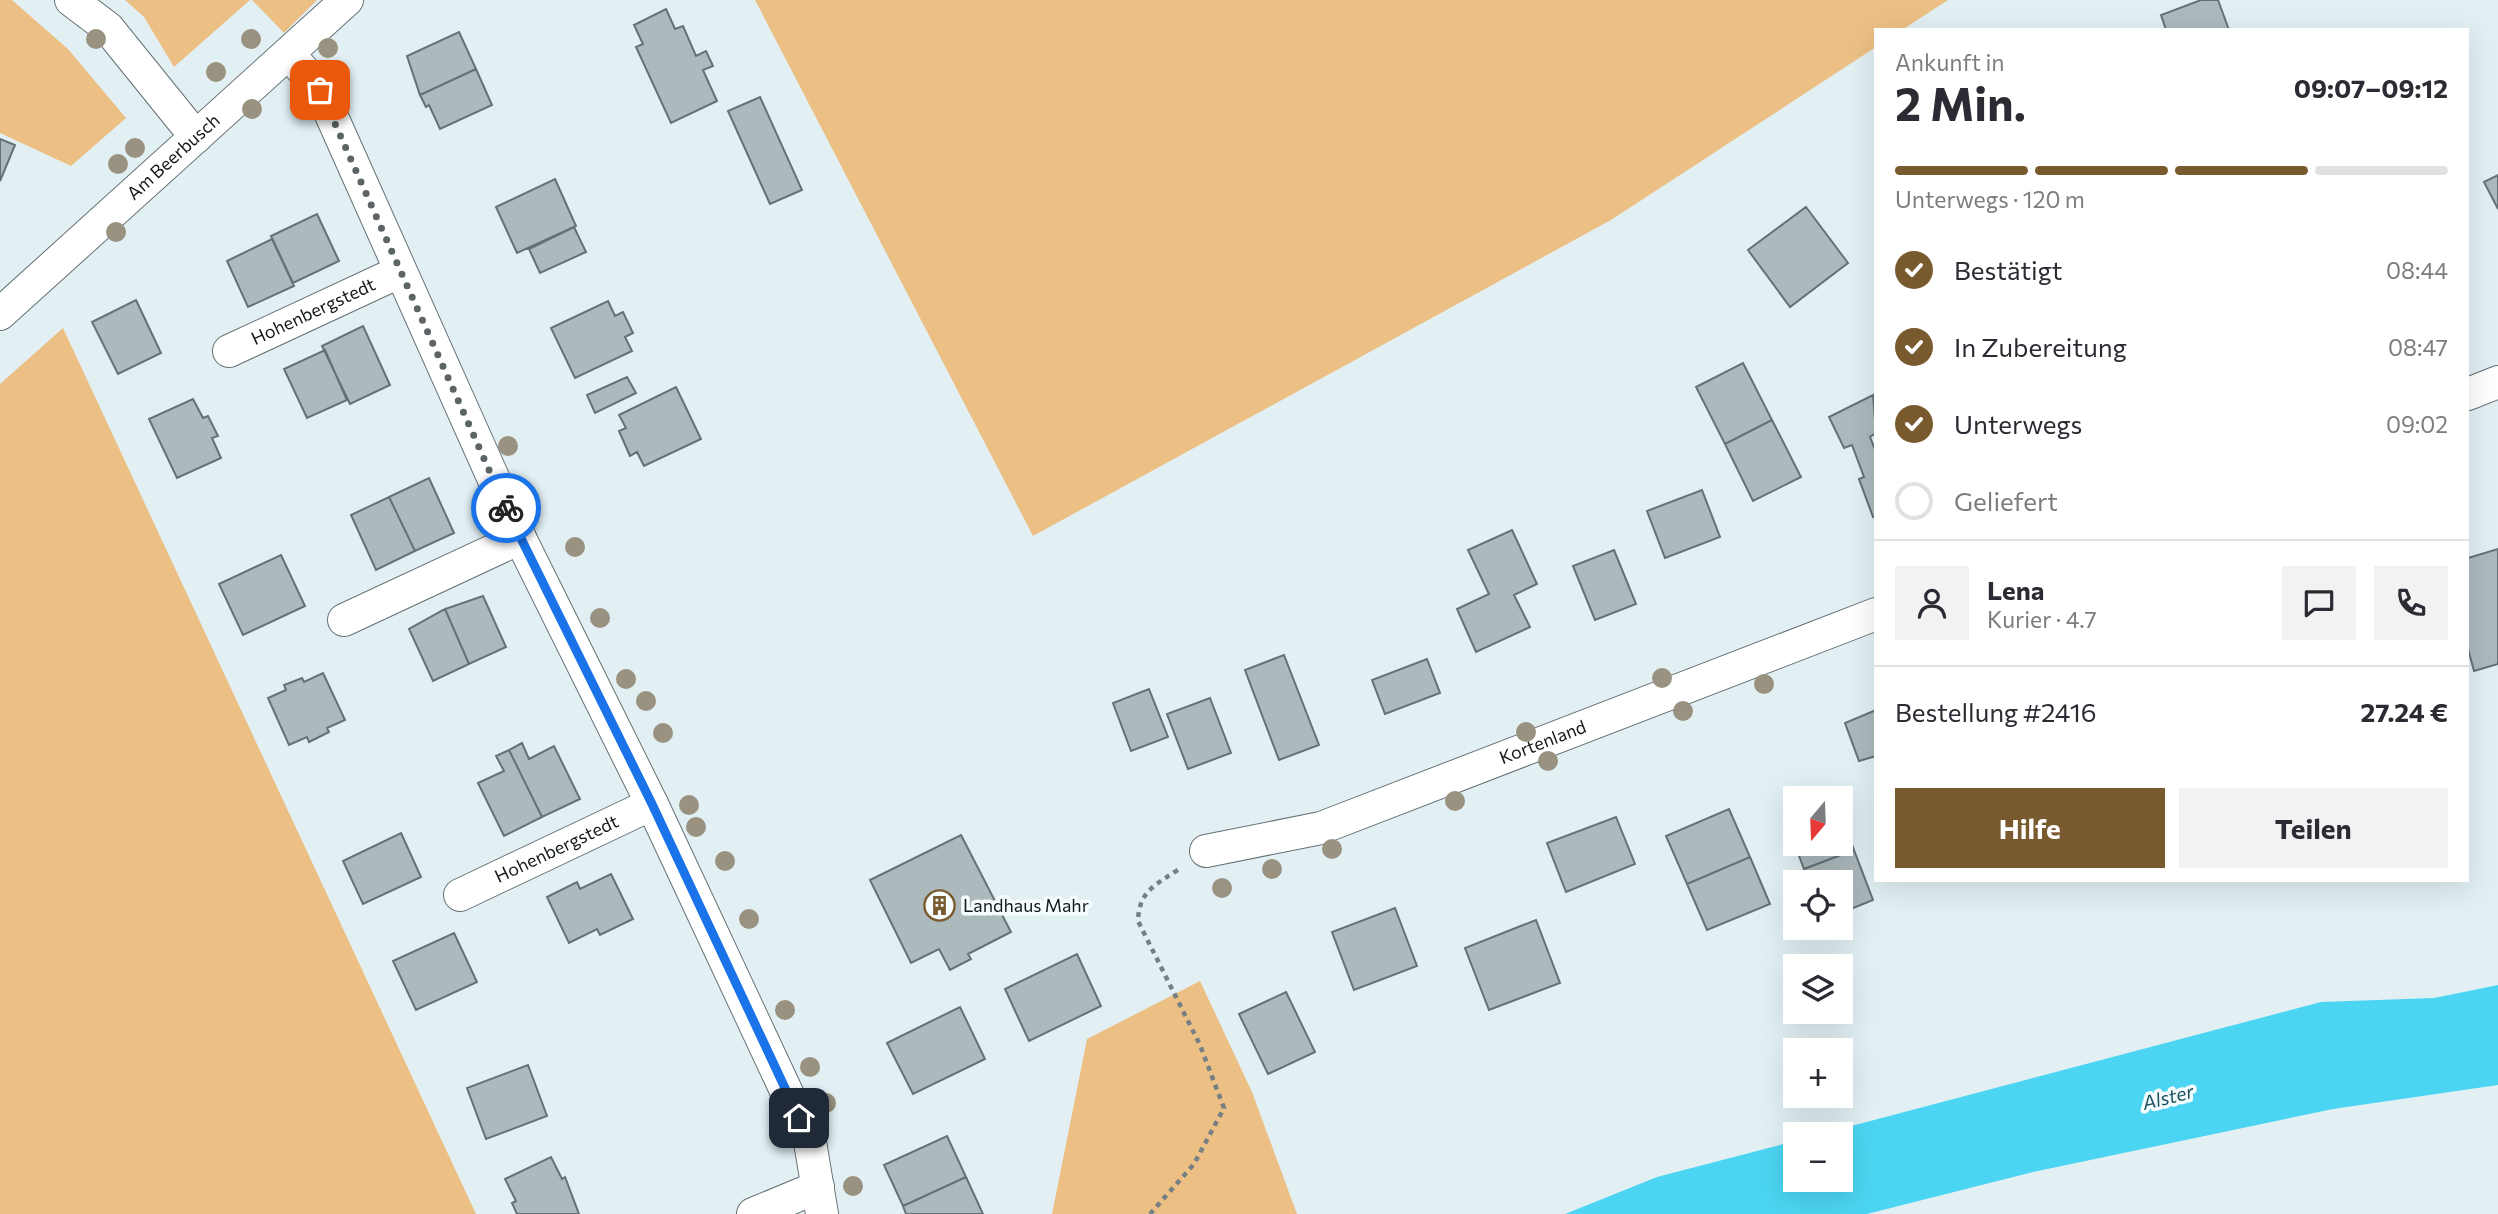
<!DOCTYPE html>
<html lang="de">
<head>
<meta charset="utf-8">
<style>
	:root { --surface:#fff; --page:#f2f2f3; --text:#2b2b33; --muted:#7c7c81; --line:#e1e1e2; --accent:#795a2f }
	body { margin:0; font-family:Commissioner,sans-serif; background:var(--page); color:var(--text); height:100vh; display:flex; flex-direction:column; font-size:26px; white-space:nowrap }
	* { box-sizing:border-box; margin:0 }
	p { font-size:23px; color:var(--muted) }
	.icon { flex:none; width:38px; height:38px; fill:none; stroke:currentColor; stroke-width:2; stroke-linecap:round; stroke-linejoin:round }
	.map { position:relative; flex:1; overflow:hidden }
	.side { position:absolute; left:1874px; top:28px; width:595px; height:854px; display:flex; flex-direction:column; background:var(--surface); border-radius:0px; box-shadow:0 7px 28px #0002 }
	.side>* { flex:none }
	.needle { width:46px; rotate:199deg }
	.buttons { position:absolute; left:1783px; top:786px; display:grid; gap:14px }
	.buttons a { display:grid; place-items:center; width:70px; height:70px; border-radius:0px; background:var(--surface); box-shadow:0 7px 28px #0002; font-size:35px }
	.pin { position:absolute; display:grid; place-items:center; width:60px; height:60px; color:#fff; margin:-30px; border-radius:14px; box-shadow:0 4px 10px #0006 }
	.courier { position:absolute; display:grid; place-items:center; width:70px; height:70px; margin:-35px; border:5px solid #1a73e8; border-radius:50%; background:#fff; color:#222; box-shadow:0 2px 9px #0007 }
	.headline em { font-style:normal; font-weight:700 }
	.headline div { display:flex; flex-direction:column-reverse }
	.headline { display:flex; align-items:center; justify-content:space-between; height:119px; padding:0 21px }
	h1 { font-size:46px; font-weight:700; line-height:52px }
	.bar { display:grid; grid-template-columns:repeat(4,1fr); gap:10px 7px; align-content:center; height:84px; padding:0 21px }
	.bar i { height:9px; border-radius:5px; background:var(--line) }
	.bar .on { background:var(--accent) }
	.bar p { grid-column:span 4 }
	.line { display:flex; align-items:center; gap:18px; padding:0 21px; border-top:2px solid var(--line) }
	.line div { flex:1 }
	.round { display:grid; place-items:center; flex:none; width:74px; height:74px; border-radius:0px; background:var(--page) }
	ol { padding:0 21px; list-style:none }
	li { display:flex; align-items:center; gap:21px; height:77px }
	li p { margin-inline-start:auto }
	li .icon { padding:7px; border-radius:50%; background:var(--accent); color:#fff; stroke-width:4 }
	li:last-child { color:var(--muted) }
	li i { width:38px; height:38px; border:4px solid var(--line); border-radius:50% }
	.button { display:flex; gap:14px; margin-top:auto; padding:14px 21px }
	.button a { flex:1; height:80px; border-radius:0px; background:var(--accent); color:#fff; font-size:28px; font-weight:700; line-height:80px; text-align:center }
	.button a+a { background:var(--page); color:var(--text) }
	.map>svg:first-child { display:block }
	.green { fill:#ecc085 }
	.water { fill:#4bd5f2 }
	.building { fill:#adbabd; stroke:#657275; stroke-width:2 }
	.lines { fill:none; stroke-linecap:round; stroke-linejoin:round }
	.street-casing { stroke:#657174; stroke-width:34 }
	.path { stroke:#768082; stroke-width:4.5; stroke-dasharray:5 5; stroke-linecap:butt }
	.street { stroke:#fff; stroke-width:32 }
	.tree { fill:#999280 }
	.done { stroke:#5c6466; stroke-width:7; stroke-dasharray:0 12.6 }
	.route { stroke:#1a73e8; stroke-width:9 }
	.labels { text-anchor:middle; stroke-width:7; stroke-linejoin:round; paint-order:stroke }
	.street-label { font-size:18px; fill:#14191a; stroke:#f4fcfe }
	.poi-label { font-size:18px; fill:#14191a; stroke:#f4fcfe; text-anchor:start }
	.water-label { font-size:19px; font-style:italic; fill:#17515d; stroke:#f4fcfe }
</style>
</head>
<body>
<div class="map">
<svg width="2498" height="1214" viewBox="0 0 2498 1214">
	<rect width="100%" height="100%" fill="#e2f0f4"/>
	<path class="green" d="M0,0H12L68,49L126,118L71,166L0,133Z
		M125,0H250L174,67L144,17Z
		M252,0H317L284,33Z
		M755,0H1948L1902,30H1876V47L1611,220L1033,536Z
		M63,328L476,1214H0V384Z
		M1200,981L1252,1092L1297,1214H1052L1087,1039Z"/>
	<path class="water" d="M2498,985V1085L2333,1109L2033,1172L1867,1214H1565L1657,1177L1795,1141L1796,1180H1841V1134H1821L2321,1002L2434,998Z"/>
	<path class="building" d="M2201,0H2218L2229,30H2166L2161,15Z
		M666,9L675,29L683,26L696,56L706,51L713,66L703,70L717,101L671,123L636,47L643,44L634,25Z
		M459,32L476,69L420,95L407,56Z
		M476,69L492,105L440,129L429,105L426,107L420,95Z
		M760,97L802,190L770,204L728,111Z
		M0,139L15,145L0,181Z
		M2498,175V209L2484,182Z
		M555,179L576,226L517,253L496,207Z
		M1806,207L1848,263L1790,307L1748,250Z
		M317,214L339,261L293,283L271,236Z
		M574,227L586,252L540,273L529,249Z
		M272,239L294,286L248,307L227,261Z
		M136,300L161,353L118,374L92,322Z
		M608,301L615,316L623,312L633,333L625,337L632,351L575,378L551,328Z
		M363,326L390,385L350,404L322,346Z
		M325,350L347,400L307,418L284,369Z
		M1743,363L1772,420L1725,444L1696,387Z
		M627,377L636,393L595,413L587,395Z
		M676,387L701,439L644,466L637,452L630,456L619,431L626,428L619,415Z
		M1873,395L1876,433L1870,437L1876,452V516L1873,517L1859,479L1864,477L1852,445L1844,448L1829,417Z
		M193,399L203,418L208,416L218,436L212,438L221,458L177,478L149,419Z
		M1772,420L1801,477L1753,501L1725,444Z
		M429,478L454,533L415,551L389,497Z
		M1702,490L1720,537L1665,558L1647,511Z
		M389,497L415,551L376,570L351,515Z
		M1512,530L1537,584L1514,595L1530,627L1476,652L1457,609L1489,594L1468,550Z
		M2498,549V664L2474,671L2468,649V558Z
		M1614,550L1636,604L1595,620L1573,566Z
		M281,555L305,606L243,635L219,584Z
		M483,596L506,647L469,664L445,609Z
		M445,609L469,664L433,681L409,629Z
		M1284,655L1319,745L1279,760L1245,670Z
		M1427,659L1440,693L1385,714L1372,680Z
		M323,673L345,720L327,728L329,732L309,742L307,737L289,745L268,698L286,690L284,685L302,678L304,682Z
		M1149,689L1168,737L1131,751L1113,703Z
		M1210,698L1231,753L1188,769L1167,714Z
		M1876,710V756L1859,761L1845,723Z
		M522,743L529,759L554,746L580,799L542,817L509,750Z
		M509,750L542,817L504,836L478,783L504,771L496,756Z
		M1729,809L1750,857L1687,884L1666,836Z
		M1796,815V844H1841V816L1854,850L1804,869L1785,819Z
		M1616,817L1635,864L1566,892L1547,843Z
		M401,833L421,877L363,904L343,861Z
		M961,835L1011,932L968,954L971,959L950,970L939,949L911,963L870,880Z
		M1854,850L1873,900L1841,913V882H1809L1804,869Z
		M1750,857L1770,904L1707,930L1687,884Z
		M611,874L633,919L600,935L597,929L569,943L547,897L577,882L580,889Z
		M1395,908L1417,966L1354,990L1332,932Z
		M1536,920L1560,983L1489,1010L1465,948Z
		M454,933L477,982L416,1010L393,961Z
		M1077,954L1101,1006L1029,1041L1005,989Z
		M1286,992L1315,1052L1268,1074L1239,1014Z
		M960,1007L985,1059L913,1094L887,1043Z
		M528,1065L547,1116L486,1139L467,1088Z
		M947,1136L966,1177L903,1206L884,1165Z
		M551,1157L562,1179L565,1177L579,1214H517L512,1203L516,1201L505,1179Z
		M966,1177L983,1214H906L903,1206Z"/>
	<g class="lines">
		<defs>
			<g id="street">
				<path d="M71,0L108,28L196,137"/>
				<path d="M289,54L320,90L520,538L652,804L810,1142L822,1214"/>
				<path id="s1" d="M0,314L347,0"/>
				<path id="s2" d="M229,351L399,272"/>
				<path d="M2468,394L2498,382"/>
				<path d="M344,620L520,538"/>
				<path id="s3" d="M1206,851L1321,828L1876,614"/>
				<path id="s4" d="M460,895L652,804"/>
				<path d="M753,1214L818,1187"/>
			</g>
		</defs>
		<use href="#street" class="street-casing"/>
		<path class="path" d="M1150,1214L1194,1164L1224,1108L1200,1045L1138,921C1139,890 1156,885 1179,869"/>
		<use href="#street" class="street"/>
	</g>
	<g class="tree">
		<circle cx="96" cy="39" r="10"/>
		<circle cx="251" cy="39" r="10"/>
		<circle cx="328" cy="48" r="10"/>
		<circle cx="216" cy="72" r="10"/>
		<circle cx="252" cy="109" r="10"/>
		<circle cx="135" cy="148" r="10"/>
		<circle cx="118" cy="164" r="10"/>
		<circle cx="116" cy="232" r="10"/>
		<circle cx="508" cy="446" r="10"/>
		<circle cx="575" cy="547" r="10"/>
		<circle cx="600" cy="618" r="10"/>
		<circle cx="1662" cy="678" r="10"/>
		<circle cx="626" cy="679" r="10"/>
		<circle cx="1764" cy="684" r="10"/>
		<circle cx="646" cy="701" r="10"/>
		<circle cx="1683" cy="711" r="10"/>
		<circle cx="1526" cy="732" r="10"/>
		<circle cx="663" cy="733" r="10"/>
		<circle cx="1548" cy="761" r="10"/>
		<circle cx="1455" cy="801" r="10"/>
		<circle cx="689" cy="805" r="10"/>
		<circle cx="696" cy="827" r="10"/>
		<circle cx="1332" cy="849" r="10"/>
		<circle cx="725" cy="861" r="10"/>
		<circle cx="1272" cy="869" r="10"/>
		<circle cx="1222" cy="888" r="10"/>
		<circle cx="749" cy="919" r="10"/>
		<circle cx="785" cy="1010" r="10"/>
		<circle cx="810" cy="1067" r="10"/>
		<circle cx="826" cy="1103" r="10"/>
		<circle cx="853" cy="1186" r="10"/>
	</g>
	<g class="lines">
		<path class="done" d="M320,90L506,508"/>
		<path class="route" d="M506,508L652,804L799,1118"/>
	</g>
	<defs>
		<symbol id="building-ring" viewBox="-11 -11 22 22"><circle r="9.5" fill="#f4fcfe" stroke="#795a2f" stroke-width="1.5"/><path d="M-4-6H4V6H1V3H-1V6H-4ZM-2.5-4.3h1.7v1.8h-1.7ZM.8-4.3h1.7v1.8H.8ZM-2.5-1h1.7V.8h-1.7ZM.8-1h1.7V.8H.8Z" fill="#795a2f"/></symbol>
	</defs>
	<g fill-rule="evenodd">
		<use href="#building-ring" x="922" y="888" width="35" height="35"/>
	</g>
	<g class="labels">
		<g class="street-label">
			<text dy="6" stroke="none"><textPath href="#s1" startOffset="234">Am Beerbusch</textPath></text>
			<text dy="6" stroke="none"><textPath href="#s2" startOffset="93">Hohenbergstedt</textPath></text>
			<text dy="6" stroke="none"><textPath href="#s3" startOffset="355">Kortenland</textPath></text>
			<text dy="6" stroke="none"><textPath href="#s4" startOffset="107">Hohenbergstedt</textPath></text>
		</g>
		<g class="poi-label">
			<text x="963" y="912">Landhaus Mahr</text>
		</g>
		<g class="water-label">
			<text transform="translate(2168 1097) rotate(-14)" y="7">Alster</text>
		</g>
	</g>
</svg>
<div class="buttons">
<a><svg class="needle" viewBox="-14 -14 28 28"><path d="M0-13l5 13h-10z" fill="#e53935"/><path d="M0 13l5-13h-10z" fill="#7c7c81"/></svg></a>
<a><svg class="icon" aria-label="locate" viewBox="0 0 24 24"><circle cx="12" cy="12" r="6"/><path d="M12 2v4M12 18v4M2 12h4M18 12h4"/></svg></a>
<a><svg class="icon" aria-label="layers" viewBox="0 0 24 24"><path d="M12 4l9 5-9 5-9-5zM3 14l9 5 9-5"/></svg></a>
<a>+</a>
<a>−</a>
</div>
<div class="pin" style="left:320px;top:90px;background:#ea580c"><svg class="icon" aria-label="bag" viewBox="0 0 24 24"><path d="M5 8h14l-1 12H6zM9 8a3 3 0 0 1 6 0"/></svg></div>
<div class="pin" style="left:799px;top:1118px;background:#1f2937"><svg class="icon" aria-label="home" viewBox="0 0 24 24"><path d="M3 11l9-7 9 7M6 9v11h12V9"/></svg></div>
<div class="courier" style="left:506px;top:508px"><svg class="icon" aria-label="bike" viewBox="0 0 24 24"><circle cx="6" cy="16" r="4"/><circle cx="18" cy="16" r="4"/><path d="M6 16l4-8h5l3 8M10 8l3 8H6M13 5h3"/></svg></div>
<section class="side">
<div class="headline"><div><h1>2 Min.</h1><p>Ankunft in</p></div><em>09:07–09:12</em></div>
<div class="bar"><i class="on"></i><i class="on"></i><i class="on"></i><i></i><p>Unterwegs · 120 m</p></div>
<ol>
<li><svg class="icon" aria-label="check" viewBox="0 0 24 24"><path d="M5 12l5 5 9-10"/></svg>Bestätigt<p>08:44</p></li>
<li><svg class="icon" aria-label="check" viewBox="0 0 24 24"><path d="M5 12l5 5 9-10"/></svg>In Zubereitung<p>08:47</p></li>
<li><svg class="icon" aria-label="check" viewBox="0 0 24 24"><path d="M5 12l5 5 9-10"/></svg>Unterwegs<p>09:02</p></li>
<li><i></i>Geliefert</li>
</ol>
<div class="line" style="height:126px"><a class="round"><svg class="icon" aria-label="person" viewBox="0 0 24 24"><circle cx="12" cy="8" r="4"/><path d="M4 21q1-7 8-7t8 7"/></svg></a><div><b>Lena</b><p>Kurier · 4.7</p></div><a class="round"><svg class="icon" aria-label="chat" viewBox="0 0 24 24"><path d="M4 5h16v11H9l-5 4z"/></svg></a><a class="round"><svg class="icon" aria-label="phone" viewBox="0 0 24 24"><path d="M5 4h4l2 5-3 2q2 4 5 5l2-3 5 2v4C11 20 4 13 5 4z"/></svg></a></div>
<div class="line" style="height:91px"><div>Bestellung #2416</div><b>27.24 €</b></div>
<div class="button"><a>Hilfe</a><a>Teilen</a></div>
</section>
</div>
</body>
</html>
